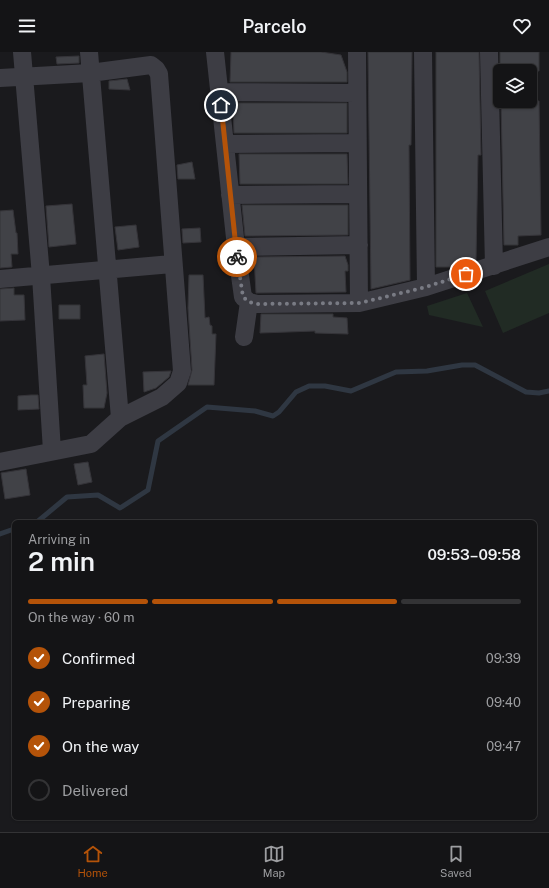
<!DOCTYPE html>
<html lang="en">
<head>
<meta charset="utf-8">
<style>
	:root { --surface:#141416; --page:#1d1d1f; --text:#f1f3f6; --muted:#9d9ea1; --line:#333335; --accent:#b45309 }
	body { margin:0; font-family:"Public Sans",sans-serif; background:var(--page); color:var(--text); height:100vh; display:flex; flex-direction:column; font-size:15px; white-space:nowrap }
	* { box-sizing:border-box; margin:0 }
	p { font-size:13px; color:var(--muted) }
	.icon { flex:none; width:22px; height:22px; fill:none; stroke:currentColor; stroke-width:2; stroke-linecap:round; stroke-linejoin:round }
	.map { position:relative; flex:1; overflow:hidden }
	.sheet { position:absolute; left:12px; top:468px; width:525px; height:300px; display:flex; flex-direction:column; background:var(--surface); border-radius:6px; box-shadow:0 1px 3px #0004,0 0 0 1px var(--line) }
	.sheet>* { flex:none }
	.buttons { position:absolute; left:493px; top:12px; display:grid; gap:8px }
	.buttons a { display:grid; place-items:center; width:44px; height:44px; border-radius:6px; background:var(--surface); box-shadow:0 1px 3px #0004,0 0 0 1px var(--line); font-size:20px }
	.pin { position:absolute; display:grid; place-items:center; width:34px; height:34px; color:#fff; margin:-17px; border:2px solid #fff; border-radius:50%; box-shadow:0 1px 4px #0007 }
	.courier { position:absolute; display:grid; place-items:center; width:40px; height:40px; margin:-20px; border:3px solid #b45309; border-radius:50%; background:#fff; color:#222; box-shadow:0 1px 5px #0007 }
	.headline em { font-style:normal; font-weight:600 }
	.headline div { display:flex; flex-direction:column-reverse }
	.headline { display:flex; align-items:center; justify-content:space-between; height:68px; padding:0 16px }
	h1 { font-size:26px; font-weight:600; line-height:30px }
	.bar { display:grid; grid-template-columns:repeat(4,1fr); gap:6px 4px; align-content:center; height:48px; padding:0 16px }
	.bar i { height:5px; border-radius:3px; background:var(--line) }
	.bar .on { background:var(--accent) }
	.bar p { grid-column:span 4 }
	ol { padding:0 16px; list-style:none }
	li { display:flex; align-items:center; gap:12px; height:44px }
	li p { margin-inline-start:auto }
	li .icon { padding:4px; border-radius:50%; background:var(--accent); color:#fff; stroke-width:4 }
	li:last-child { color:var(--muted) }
	li i { width:22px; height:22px; border:2px solid var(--line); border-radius:50% }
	header { display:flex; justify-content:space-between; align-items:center; height:52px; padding:0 16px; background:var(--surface); font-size:18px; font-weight:600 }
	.dock { display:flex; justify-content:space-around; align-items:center; height:56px; border-top:1px solid var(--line); background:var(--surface); font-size:11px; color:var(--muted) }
	.dock a { display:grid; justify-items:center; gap:2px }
	.dock .on { color:var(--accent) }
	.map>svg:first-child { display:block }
	.green { fill:#212b24 }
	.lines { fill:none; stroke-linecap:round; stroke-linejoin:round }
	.stream { stroke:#2f3742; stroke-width:5 }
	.building { fill:#414247; stroke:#353439 }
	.street { stroke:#3d3d44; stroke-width:18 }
	.done { stroke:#797b84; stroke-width:4; stroke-dasharray:0 7.2 }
	.route { stroke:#b45309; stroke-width:5 }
</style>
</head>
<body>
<header><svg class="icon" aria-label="menu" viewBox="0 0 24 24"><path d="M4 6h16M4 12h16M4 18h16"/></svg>Parcelo<svg class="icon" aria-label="heart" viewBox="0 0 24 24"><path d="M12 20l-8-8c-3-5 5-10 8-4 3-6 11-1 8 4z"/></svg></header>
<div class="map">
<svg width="549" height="780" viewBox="0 0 549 780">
	<rect width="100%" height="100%" fill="#1a1a1d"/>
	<path class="green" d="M549,212V261L503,281L485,239Z
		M467,241L483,275L429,263L427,254Z"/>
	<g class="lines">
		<path class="stream" d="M37,470L67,445L98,443L120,456L148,438L158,389L207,355L255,359L273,364L279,360L296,340L309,334H325L351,339L396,320L427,319L462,313H475L526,340L539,341L549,339
			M0,482L14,477"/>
	</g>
	<path class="building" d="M231,0H321L341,3L347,20V30H230Z
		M368,0H412L411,93H409L410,228L371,237Z
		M436,0H479L481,103H478L476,208L453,215H436Z
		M500,0H539V19H500V21Z
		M79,4V11L57,12L56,5Z
		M127,27L130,38L109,37V29Z
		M501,49H539L541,183L518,184V193H504Z
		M233,51H347V81H234Z
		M239,102H347L348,132H240Z
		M192,110L195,127H178L177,113Z
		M72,152L76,192L49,195L46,154Z
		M242,153H348V183L245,184Z
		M13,158L16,181H17L18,202H11L12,215L0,216V159Z
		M136,173L139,195L118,198L115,175Z
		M200,176L201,190L183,191L182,177Z
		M345,204L348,213V219H345L346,240L256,241L254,205Z
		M189,223H203L205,266L209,265L210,273L212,274V282H216L214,333H188L192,318L188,256Z
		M14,236V243H24L25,268L0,269V237Z
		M59,253H80V267H59Z
		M261,262H333V265L347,266L348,282L315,281V279L260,281Z
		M104,302L107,341L104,356H84L83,333H87L85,304Z
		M171,319L169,325L156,336L144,340L143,320Z
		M31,343H38L39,357L18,358V344Z
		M88,410L92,430L78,433L74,412Z
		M26,417L30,443L5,447L1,421Z"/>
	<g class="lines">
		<path class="street" d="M22,0L41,224L52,399
			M89,0L120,366
			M215,0L236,195L243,245L249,250L257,252L359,251L426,235L549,195
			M357,0L359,251
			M423,0L426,235
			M489,0L494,214
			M0,26L90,21L151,13L156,17L159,22L182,319L178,331L162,345L120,366L91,392L0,410
			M219,40L357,41
			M225,92L357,91
			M230,143L358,142
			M236,195L359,193
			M0,227L172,212
			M244,285L249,250"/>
	</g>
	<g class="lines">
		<path class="done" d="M237,205L243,245L249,250L257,252L360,251L426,235L466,222"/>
		<path class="route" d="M221,53L237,205"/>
	</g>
</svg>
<div class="buttons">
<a><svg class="icon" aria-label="layers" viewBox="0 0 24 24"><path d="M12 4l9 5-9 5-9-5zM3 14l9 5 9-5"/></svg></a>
</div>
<div class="pin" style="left:466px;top:222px;background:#ea580c"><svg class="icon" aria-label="bag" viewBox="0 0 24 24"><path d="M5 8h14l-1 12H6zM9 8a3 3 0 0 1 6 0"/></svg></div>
<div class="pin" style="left:221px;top:53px;background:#1f2937"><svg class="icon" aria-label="home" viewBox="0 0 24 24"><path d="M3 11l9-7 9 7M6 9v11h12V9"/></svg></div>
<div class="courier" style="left:237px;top:205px"><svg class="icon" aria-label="bike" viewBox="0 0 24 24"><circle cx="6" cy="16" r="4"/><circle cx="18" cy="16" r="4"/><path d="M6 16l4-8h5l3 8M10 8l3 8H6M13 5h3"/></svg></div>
<section class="sheet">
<div class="headline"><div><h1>2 min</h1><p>Arriving in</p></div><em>09:53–09:58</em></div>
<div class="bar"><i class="on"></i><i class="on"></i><i class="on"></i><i></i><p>On the way · 60 m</p></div>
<ol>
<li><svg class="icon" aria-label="check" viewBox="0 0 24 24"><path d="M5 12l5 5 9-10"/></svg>Confirmed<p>09:39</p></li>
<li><svg class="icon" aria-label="check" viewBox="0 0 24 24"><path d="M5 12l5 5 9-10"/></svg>Preparing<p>09:40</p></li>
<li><svg class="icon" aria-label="check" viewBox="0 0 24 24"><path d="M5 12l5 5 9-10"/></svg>On the way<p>09:47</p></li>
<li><i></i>Delivered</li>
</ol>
</section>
</div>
<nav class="dock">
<a class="on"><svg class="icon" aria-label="home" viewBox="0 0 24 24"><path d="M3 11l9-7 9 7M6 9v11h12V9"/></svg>Home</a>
<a><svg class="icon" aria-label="map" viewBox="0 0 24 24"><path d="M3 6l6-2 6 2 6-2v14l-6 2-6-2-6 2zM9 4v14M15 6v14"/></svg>Map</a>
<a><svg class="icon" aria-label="saved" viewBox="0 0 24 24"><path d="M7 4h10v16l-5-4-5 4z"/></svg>Saved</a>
</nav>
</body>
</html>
